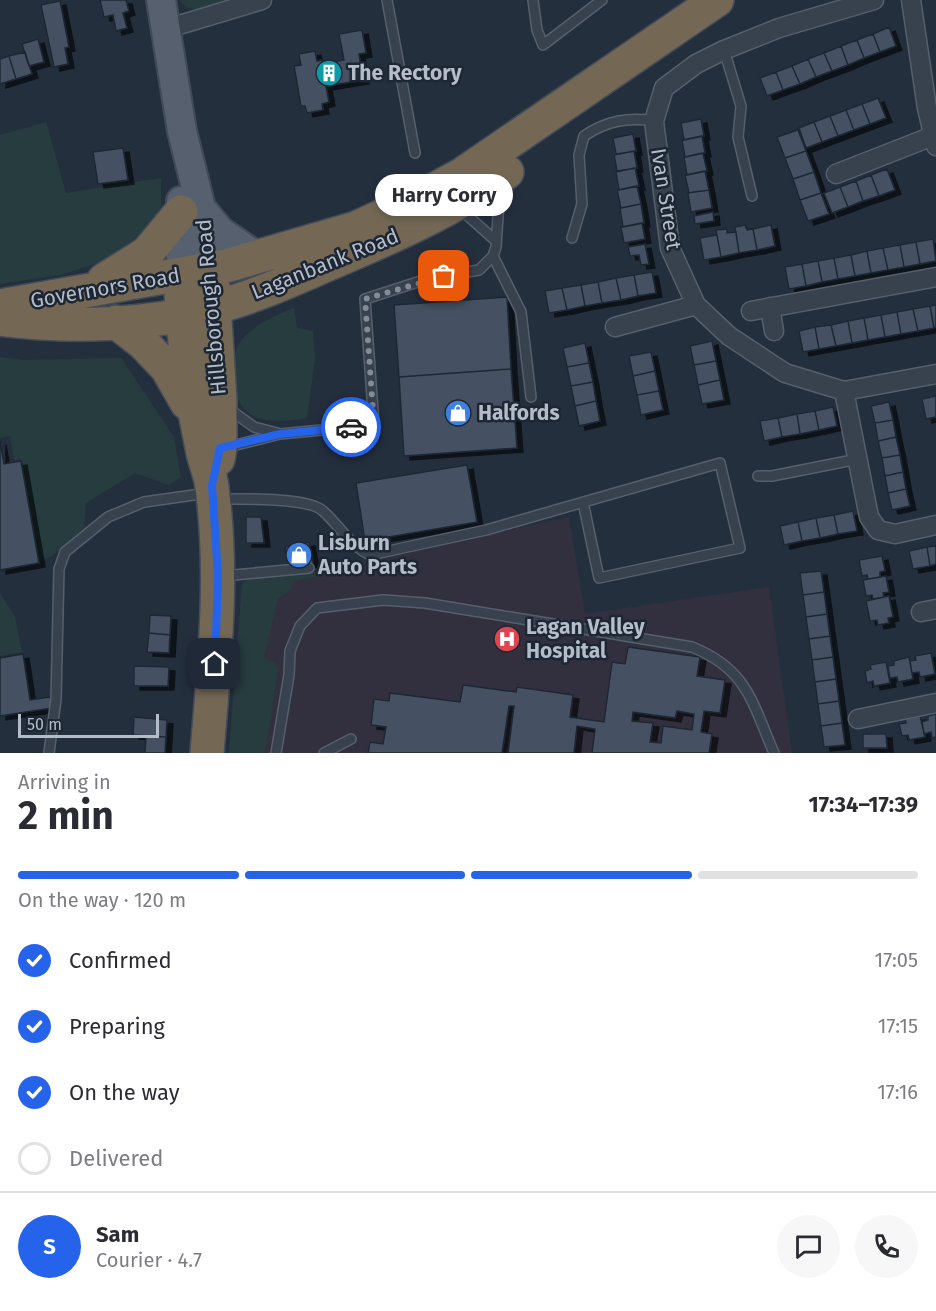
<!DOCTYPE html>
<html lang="en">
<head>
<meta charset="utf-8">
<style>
	:root { --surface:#fff; --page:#f7f7f7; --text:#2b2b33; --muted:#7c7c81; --line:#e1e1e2; --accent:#2563eb }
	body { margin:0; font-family:"Fira Sans",sans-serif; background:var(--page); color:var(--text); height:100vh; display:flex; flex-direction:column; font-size:22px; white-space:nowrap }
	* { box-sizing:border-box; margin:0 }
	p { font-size:20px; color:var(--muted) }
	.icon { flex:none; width:33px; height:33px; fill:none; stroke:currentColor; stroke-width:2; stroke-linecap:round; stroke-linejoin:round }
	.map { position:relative; height:753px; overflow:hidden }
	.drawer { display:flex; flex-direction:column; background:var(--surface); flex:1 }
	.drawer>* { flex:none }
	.scale { position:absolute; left:18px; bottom:15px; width:141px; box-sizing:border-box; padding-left:6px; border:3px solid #b4bcc9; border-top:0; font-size:16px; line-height:21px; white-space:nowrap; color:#b4bcc9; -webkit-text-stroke:4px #1d2633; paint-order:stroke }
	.pin { position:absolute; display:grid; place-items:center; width:51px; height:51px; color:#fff; margin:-26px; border-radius:12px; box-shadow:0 3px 9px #0006 }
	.courier { position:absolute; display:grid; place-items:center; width:60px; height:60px; margin:-30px; border:4px solid #2563eb; border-radius:50%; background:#fff; color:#222; box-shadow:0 2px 8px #0007 }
	.bubble { position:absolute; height:42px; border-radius:21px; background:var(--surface); box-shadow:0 3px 9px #0003; font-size:20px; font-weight:700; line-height:42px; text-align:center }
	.summary em { font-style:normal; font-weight:700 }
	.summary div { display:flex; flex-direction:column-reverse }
	.summary { display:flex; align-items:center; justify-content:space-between; height:102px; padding:0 18px }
	h1 { font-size:39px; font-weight:700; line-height:45px }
	.bar { display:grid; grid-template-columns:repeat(4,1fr); gap:9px 6px; align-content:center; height:72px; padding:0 18px }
	.bar i { height:8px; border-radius:4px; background:var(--line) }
	.bar .active { background:var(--accent) }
	.bar p { grid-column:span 4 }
	.line { display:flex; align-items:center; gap:15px; padding:0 18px; border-top:2px solid var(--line) }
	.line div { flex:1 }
	.round { display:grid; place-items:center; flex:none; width:63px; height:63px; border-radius:32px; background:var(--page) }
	ol { padding:0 18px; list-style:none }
	li { display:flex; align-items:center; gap:18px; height:66px }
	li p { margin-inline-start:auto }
	li .icon { padding:6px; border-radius:50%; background:var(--accent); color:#fff; stroke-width:4 }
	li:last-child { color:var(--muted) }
	li i { width:33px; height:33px; border:3px solid var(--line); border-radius:50% }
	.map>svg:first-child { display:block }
	.medical { fill:#32303f }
	.green { fill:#263c3f }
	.building { fill:#455162; stroke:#1f2835; stroke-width:1.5; fill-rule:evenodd; filter:url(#shadow) }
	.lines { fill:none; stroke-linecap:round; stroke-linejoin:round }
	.lane-casing { stroke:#565f6c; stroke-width:12 }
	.street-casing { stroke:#565f6c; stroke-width:21 }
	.primary-casing { stroke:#414a57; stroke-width:32 }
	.highway-casing { stroke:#434c59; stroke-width:36 }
	.lane { stroke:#38414e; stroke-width:9 }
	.street { stroke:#38414e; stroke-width:18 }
	.primary { stroke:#56606e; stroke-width:28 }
	.highway { stroke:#746855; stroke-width:33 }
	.done { stroke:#828b98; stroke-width:6; stroke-dasharray:0 10.8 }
	.route { stroke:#2563eb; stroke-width:8 }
	.labels { text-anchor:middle; stroke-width:5; stroke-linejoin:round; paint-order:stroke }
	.poi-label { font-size:21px; font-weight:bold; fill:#b4bcc9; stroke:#1d2633; text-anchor:start }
	.street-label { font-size:21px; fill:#b4bcc9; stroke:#1d2633 }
</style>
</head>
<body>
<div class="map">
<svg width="936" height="753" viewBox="0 0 936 753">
	<defs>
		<filter id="shadow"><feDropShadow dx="6" dy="4" stdDeviation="0" flood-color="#0009"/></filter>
	</defs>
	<rect width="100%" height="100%" fill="#242f3e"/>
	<path class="medical" d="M569,517L585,614L769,587L792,753H229L242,583L250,578L316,572Z"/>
	<path class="green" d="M180,0H231C216,5 190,18 180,0Z
		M46,122L66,193L161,178V207L143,236L104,261L61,275L0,284V135Z
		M294,308L297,328L313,331L315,359L307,418C265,425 234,422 234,373C234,362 234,350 240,342C254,324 274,316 294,308Z
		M0,357L23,360L121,358L174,437L181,477L168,485L135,473L86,503L84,528L52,556L40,561L22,459L14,460L10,436L0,438Z
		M341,566L334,574L293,581L291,590L278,599L264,657L275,663L278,670L265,753H229L242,583L250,578L312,573Z
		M0,593L15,617L22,652L0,656Z"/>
	<path class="building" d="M100,0H126L129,11L123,13L127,28L116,31L113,15L104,17Z
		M60,1L69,47L65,48L68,64L54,67L41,5Z
		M889,27L896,46L880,52L873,34Z
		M362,30L366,53L359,54L363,80L326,86L329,102L322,104L323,110L307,113L305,106H301L294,66L301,65L299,54L315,51L317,61L322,60L323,64L344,60L339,34Z
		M873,34L880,52L864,58L857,40Z
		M38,39L44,62L29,66L22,44Z
		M857,40L864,58L848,65L841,46Z
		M841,46L848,65L832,71L824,53Z
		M25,52L32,74L16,79L9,56Z
		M824,53L832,71L816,77L808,59Z
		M9,56L16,79L0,84V59Z
		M808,59L816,77L800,84L792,66Z
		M792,66L800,84L783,90L776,72Z
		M776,72L783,90L767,96L760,78Z
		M878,98L886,118L870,124L862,104Z
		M862,104L870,124L854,130L846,110Z
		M846,110L854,130L838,136L830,116Z
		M830,116L838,136L822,142L814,122Z
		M701,119L704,136L684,140L681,123Z
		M814,122L822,142L806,148L799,128Z
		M798,130L806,151L785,158L777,137Z
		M633,134L636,151L616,154L613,138Z
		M702,136L705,153L685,157L682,140Z
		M123,148L128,180L98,184L93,152Z
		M634,151L637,168L617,171L614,155Z
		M806,151L814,172L793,179L785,158Z
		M703,153L707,171L687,175L684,157Z
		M635,168L639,186L619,190L616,172Z
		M887,169L895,190L879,196L871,175Z
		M705,171L709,190L689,193L685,175Z
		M814,172L821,193L800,200L793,179Z
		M871,175L879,196L863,201L856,181Z
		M856,181L863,201L848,207L840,187Z
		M637,186L641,204L621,208L617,190Z
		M840,187L848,207L832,213L824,193Z
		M709,190L712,208L691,212L688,193Z
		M821,193L829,214L808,221L800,200Z
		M641,204L644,223L623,227L620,208Z
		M713,212L714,221L695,224L694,216Z
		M642,223L645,239L624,243L621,227Z
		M745,225L747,230L753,229L757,250L739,253L735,227Z
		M771,225L775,246L757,250L753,229Z
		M727,229V233L736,232L739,253L721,257L716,230Z
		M717,235L721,257L704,260L700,238Z
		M933,239L936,261L920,264L916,242Z
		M916,242L920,264L904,267L900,245Z
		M645,244L649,264L641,265L639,255L630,256L628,247Z
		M900,245L904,267L888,270L883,248Z
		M883,248L888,270L871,273L867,251Z
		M867,251L871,273L855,276L851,255Z
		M851,255L855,276L838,279L834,258Z
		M834,258L838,279L822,282L818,261Z
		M818,261L822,282L806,286L802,264Z
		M802,264L806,286L789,289L785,267Z
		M652,272L656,293L638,296L634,275Z
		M634,275L638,296L621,300L616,278Z
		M616,278L621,300L602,303L598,282Z
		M598,282L602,303L585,306L581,285Z
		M581,285L585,306L567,310L562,288Z
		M562,288L567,310L549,313L545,291Z
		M507,297L511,369L399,377L394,305Z
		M936,305V327L934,328L930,306Z
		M930,306L934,328L918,331L913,309Z
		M913,309L918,331L901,334L897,312Z
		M897,312L901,334L885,337L881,315Z
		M881,315L885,337L868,340L864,318Z
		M864,318L868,340L852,343L848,321Z
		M848,321L852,343L836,346L831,325Z
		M831,325L836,346L819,349L815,327Z
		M815,327L819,349L803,352L799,331Z
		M712,341L716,361L694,365L690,346Z
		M585,343L589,363L567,367L563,348Z
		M651,352L655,371L633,376L629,356Z
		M716,361L720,380L698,385L694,365Z
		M589,363L593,382L571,386L567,367Z
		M511,369L517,448L404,456L399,377Z
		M655,371L659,391L637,395L633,376Z
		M720,380L724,400L702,404L698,385Z
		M593,382L596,401L575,406L571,386Z
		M659,391L663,410L641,415L637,395Z
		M936,396V417L926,419L922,399Z
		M596,401L600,421L579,426L575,406Z
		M889,402L893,420L875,423L871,406Z
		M833,407L837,426L819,430L815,411Z
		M815,411L819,430L800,434L797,414Z
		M797,414L800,434L782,437L778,418Z
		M778,418L782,437L764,441L760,421Z
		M893,420L896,437L878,441L875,423Z
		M896,437L900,455L882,458L878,441Z
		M0,441L4,464L21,461L39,563L0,570Z
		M900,455L903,472L885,476L882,458Z
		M467,465L477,522L365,541L356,483Z
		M903,472L906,489L888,493L885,476Z
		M906,489L910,506L892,510L888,493Z
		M853,511L857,531L838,534L834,515Z
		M834,515L838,534L820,538L816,518Z
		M246,517H261L264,543H246Z
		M816,518L820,538L802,541L798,522Z
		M798,522L802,541L784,545L780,526Z
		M309,542L313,563L289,568L285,547Z
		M936,546V564L930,566L927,547Z
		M927,547L930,566L913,569L909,551Z
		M882,556L885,571L880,572V577L868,579L867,575L862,576L859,560Z
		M821,571L824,592L803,595L800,573Z
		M886,576L889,592L883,593L884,597L873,599L872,595L866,596L863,580Z
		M824,592L827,614L806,617L803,595Z
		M889,596L893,617L888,618L889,623L878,625L877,620L870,621L866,601Z
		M827,614L830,636L809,639L806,617Z
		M150,615L171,616L170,635L149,633Z
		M149,633L170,635L169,653L147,652Z
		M830,636L833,657L812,660L809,639Z
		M628,647L700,657L697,676L725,680L720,713L704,711L701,732L712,734L709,753H592L595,729L577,726L574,753H508L514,706H509L502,753H368L370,742L383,744L386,727L371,725L374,699L389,701L390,693L460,702L463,685L516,692L517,687L573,695L570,717L604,722L612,662L625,664ZM677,711L694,714L692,730L663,726L661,743L650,742L653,723L632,721L633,712L675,718Z
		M931,653L935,674L920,677L919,672L912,673L910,661L916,660L915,656Z
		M23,654L30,700L50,697L52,708L0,716V658Z
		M833,657L836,679L815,682L812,660Z
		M909,657L913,679L898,682L897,677L890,678L888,666L894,665V661Z
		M886,662L890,683L874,686L873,681L867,683L865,671L871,669L870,665Z
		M134,666L169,667L168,686H134Z
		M836,679L839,701L818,704L815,682Z
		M839,701L842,723L821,726L818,704Z
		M936,714V737L932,738L931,732L924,734L922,722L928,720V716Z
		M920,716L925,737L909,740L908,735L902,736L899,724L906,723L905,719Z
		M134,717L167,720L166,737L133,735Z
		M842,723L845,745L824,747L821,726Z
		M863,734H886L887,748H863Z
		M146,736L166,737L165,753H145Z"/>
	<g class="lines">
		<defs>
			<path id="lane" d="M387,0L415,153
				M533,0L537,30L543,45L602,0
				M724,50L741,106L738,137L752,196
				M460,209L496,241
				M572,238L582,204L579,155L584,136C606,121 627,117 654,121
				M493,256L521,312L531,397
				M229,409L254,427L277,433
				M224,448L280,434L374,425L365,299L427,279L479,270L493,256L496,247L500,187
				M758,476H772L858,459
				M219,499C240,499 309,497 323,511C340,526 349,545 370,555L486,530L720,463L740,548L599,578L583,502
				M223,576L309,568
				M49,753L56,699L59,569L65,552L108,517L144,502L208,493
				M276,753L289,675L290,651L300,626L317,608L383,600L425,603L692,647C747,669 752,702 774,753
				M324,753L351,739"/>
			<path id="street" d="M874,0L779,28L724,50L696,64L664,88L654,121L670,248L696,305L729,336L785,373L844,391L936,374
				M911,0L927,108L936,146
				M166,29L262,0
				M836,174L933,136
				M770,307L774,331
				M751,311L936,277
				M615,327L696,305
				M844,391L869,517L878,530L895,534L936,525
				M921,612L936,609
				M858,719L936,703"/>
			<path id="primary" d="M161,0L182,131L201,208L211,269
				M201,208L220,231L258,257
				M181,274V201"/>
			<path id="highway" d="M104,280L147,253L181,212
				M213,287L220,400V448L218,459
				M181,293C184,345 191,398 202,448C204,461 211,474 212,488C224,576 214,665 207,753
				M0,306L226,266L356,228L408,204L461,175L717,0
				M0,319C69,328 146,326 213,308C259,296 302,275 345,257C403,232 456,208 507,172
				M116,322L143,343L167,368L187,403"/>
		</defs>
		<use href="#lane" class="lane-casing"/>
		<use href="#street" class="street-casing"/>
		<use href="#primary" class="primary-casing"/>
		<use href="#highway" class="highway-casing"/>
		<use href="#lane" class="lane"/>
		<use href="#street" class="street"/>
		<use href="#primary" class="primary"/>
		<use href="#highway" class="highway"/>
	</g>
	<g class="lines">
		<path class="done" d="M351,427L374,425L365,299L444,276"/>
		<path class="route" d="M215,664L218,576L212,485L220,448L280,434L351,427"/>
	</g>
	<defs>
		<symbol id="building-disc" viewBox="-11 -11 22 22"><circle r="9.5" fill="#0f9aa8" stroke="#1d2633"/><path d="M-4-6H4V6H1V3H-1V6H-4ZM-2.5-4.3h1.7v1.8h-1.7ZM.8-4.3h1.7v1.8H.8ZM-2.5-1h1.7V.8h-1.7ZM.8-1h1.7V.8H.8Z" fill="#fff"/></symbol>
		<symbol id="shop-disc" viewBox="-11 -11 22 22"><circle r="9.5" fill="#3f7fe0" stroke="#1d2633"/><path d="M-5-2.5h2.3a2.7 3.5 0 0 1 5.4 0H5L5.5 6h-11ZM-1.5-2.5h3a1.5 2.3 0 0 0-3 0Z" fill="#fff"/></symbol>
		<symbol id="hospital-disc" viewBox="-11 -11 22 22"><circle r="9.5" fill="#e0444e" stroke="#1d2633"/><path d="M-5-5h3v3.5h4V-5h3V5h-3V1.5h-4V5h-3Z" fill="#fff"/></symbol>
	</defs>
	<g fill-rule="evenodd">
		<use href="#building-disc" x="314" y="58" width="30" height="30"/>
		<use href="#shop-disc" x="443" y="398" width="30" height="30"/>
		<use href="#shop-disc" x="284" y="540" width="30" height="30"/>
		<use href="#hospital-disc" x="492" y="624" width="30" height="30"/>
	</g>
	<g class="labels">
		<g class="poi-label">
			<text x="348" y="80">The Rectory</text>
			<text x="478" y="420">Halfords</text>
			<text x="318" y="550">Lisburn<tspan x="318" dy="24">Auto Parts</tspan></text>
			<text x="526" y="634">Lagan Valley<tspan x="526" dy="24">Hospital</tspan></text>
		</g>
		<g class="street-label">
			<text transform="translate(666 199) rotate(81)" y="7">Ivan Street</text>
			<text transform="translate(325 264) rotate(-22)" y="7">Laganbank Road</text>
			<text transform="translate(105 288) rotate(-10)" y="7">Governors Road</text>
			<text transform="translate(211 307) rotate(-95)" y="7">Hillsborough Road</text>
		</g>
	</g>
</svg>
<div class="scale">50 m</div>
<div class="pin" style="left:444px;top:276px;background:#ea580c"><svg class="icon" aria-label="bag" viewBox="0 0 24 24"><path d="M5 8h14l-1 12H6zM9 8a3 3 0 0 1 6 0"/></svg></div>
<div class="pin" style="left:215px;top:664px;background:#1f2937"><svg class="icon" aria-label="home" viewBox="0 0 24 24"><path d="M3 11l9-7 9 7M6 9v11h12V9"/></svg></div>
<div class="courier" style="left:351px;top:427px"><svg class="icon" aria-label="car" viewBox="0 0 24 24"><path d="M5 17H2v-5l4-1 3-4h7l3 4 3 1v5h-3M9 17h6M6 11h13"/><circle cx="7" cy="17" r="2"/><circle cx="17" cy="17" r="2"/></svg></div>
<div class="bubble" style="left:375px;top:174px;width:138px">Harry Corry</div>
</div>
<section class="drawer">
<div class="summary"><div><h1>2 min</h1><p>Arriving in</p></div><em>17:34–17:39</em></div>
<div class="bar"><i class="active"></i><i class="active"></i><i class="active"></i><i></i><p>On the way · 120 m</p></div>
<ol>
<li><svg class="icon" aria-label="check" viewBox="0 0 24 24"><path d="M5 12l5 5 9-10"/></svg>Confirmed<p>17:05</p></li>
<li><svg class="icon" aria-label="check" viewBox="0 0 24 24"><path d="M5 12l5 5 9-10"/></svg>Preparing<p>17:15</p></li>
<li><svg class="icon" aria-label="check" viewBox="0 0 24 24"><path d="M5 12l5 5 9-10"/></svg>On the way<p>17:16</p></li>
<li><i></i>Delivered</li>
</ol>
<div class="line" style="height:108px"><b class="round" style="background:var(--accent);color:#fff">S</b><div><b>Sam</b><p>Courier · 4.7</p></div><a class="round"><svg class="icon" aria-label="chat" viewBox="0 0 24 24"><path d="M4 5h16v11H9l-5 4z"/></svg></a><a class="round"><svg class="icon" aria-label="phone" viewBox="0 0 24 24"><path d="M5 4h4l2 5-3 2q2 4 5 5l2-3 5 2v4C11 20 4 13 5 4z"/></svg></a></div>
</section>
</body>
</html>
